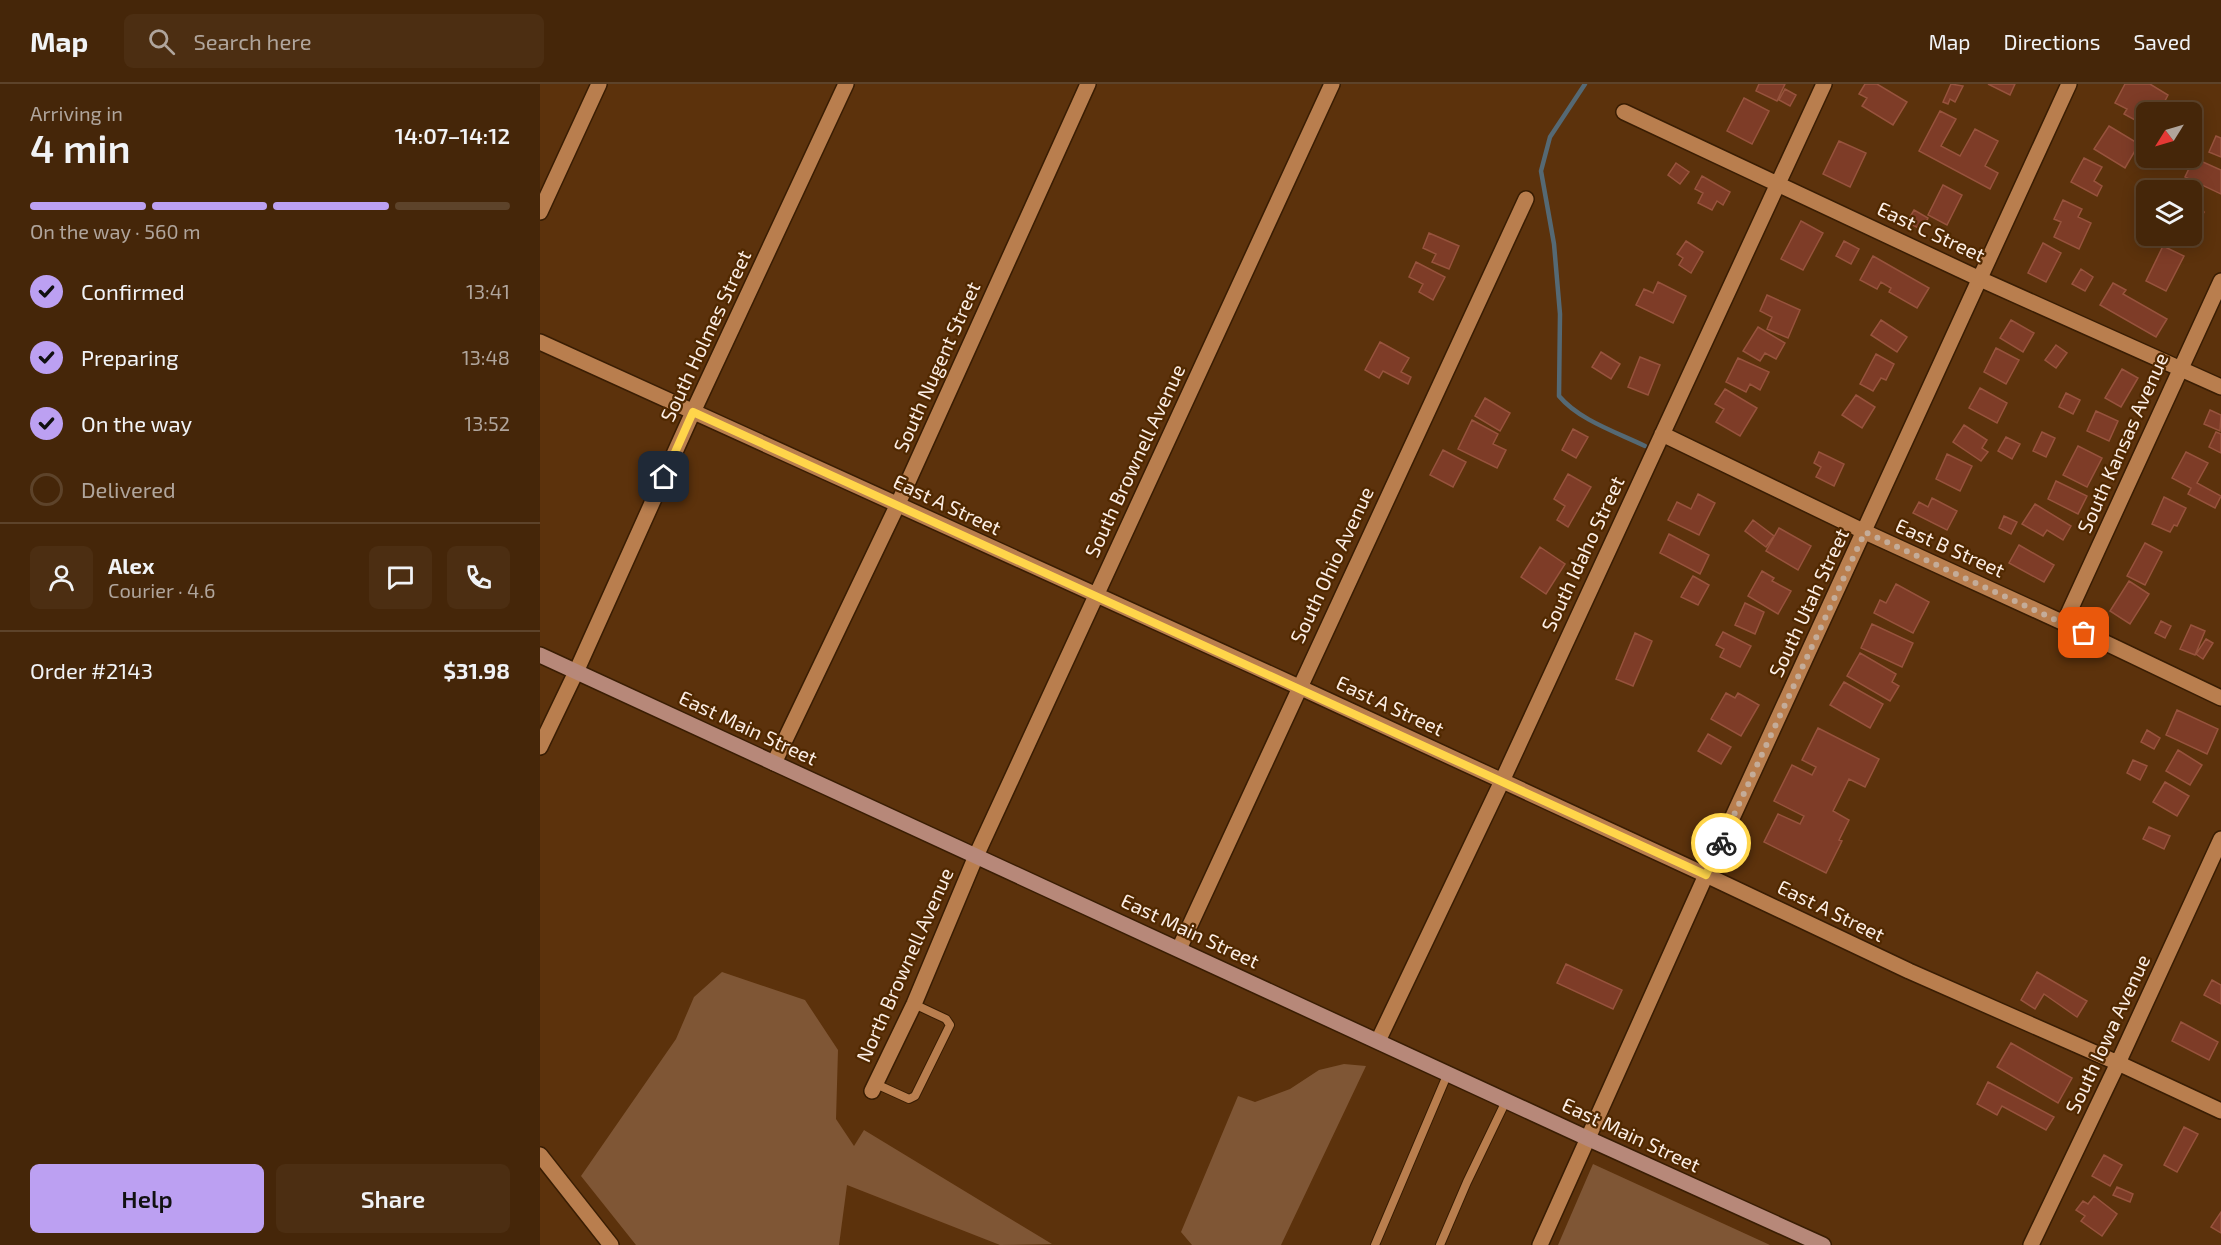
<!DOCTYPE html>
<html lang="en">
<head>
<meta charset="utf-8">
<style>
	:root { --surface:#452609; --page:#4c2e12; --text:#f1f3f6; --muted:#b0a59c; --line:#5d432a; --accent:#bca0f2 }
	body { margin:0; font-family:"Exo 2",sans-serif; background:var(--page); color:var(--text); height:100vh; display:flex; flex-direction:column; font-size:22px; white-space:nowrap }
	* { box-sizing:border-box; margin:0 }
	p { font-size:20px; color:var(--muted) }
	.icon { flex:none; width:33px; height:33px; fill:none; stroke:currentColor; stroke-width:2; stroke-linecap:round; stroke-linejoin:round }
	.map { position:relative; flex:1; overflow:hidden }
	.panel { display:flex; flex-direction:column; background:var(--surface); width:540px }
	.panel>* { flex:none }
	.needle { width:39px; rotate:233deg }
	.tools { position:absolute; left:1596px; top:18px; display:grid; gap:12px }
	.tools a { display:grid; place-items:center; width:66px; height:66px; border-radius:9px; background:var(--surface); box-shadow:0 3px 15px #0003,0 0 0 2px var(--line); font-size:30px }
	.pin { position:absolute; display:grid; place-items:center; width:51px; height:51px; color:#fff; margin:-26px; border-radius:12px; box-shadow:0 3px 9px #0006 }
	.courier { position:absolute; display:grid; place-items:center; width:60px; height:60px; margin:-30px; border:4px solid #ffd54a; border-radius:50%; background:#fff; color:#222; box-shadow:0 2px 8px #0007 }
	.summary em { font-style:normal; font-weight:600 }
	.summary div { display:flex; flex-direction:column-reverse }
	.summary { display:flex; align-items:center; justify-content:space-between; height:102px; padding:0 30px }
	h1 { font-size:39px; font-weight:600; line-height:45px }
	.bar { display:grid; grid-template-columns:repeat(4,1fr); gap:9px 6px; align-content:center; height:72px; padding:0 30px }
	.bar i { height:8px; border-radius:4px; background:var(--line) }
	.bar .active { background:var(--accent) }
	.bar p { grid-column:span 4 }
	.line { display:flex; align-items:center; gap:15px; padding:0 30px; border-top:2px solid var(--line) }
	.line div { flex:1 }
	.round { display:grid; place-items:center; flex:none; width:63px; height:63px; border-radius:9px; background:var(--page) }
	ol { padding:0 30px; list-style:none }
	li { display:flex; align-items:center; gap:18px; height:66px }
	li p { margin-inline-start:auto }
	li .icon { padding:6px; border-radius:50%; background:var(--accent); color:#111; stroke-width:4 }
	li:last-child { color:var(--muted) }
	li i { width:33px; height:33px; border:3px solid var(--line); border-radius:50% }
	.cta { display:flex; gap:12px; margin-top:auto; padding:12px 30px }
	.cta a { flex:1; height:69px; border-radius:9px; background:var(--accent); color:#111; font-size:24px; font-weight:600; line-height:69px; text-align:center }
	.cta a+a { background:var(--page); color:var(--text) }
	header { display:flex; align-items:center; gap:36px; box-sizing:border-box; height:84px; padding:0 30px; background:var(--surface); border-bottom:2px solid var(--line) }
	header strong { font-size:28px }
	nav { display:flex; gap:33px; margin-inline-start:auto; font-size:21px }
	.search { width:420px; height:54px; background:var(--page); display:flex; align-items:center; gap:15px; box-sizing:border-box; padding:0 21px; border-radius:9px; color:var(--muted); font-size:22px }
	main { display:flex; flex:1; min-height:0 }
	.map>svg:first-child { display:block }
	.green { fill:#7f5635 }
	.lines { fill:none; stroke-linecap:round; stroke-linejoin:round }
	.stream { stroke:#556974; stroke-width:4.5 }
	.building { fill:#7e3c27; stroke:#97533d; stroke-width:1.5 }
	.lane-casing { stroke:#391d03; stroke-width:10 }
	.street-casing { stroke:#391d03; stroke-width:18 }
	.secondary-casing { stroke:#391d03; stroke-width:18 }
	.lane { stroke:#b97e4e; stroke-width:8 }
	.street { stroke:#b97e4e; stroke-width:15 }
	.secondary { stroke:#b78879; stroke-width:15 }
	.done { stroke:#c4ac99; stroke-width:6; stroke-dasharray:0 10.8 }
	.route { stroke:#ffd54a; stroke-width:8 }
	.labels { text-anchor:middle; stroke-width:4.5; stroke-linejoin:round; paint-order:stroke }
	.street-label { font-size:20px; fill:#fceee5; stroke:#502800 }
</style>
</head>
<body>
<header>
<strong>Map</strong>
<div class="search"><svg class="icon" aria-label="search" viewBox="0 0 24 24"><circle cx="10" cy="10" r="6"/><path d="M15 15l6 6"/></svg>Search here</div>
<nav><a>Map</a><a>Directions</a><a>Saved</a></nav>
</header>
<main>
<section class="panel">
<div class="summary"><div><h1>4 min</h1><p>Arriving in</p></div><em>14:07–14:12</em></div>
<div class="bar"><i class="active"></i><i class="active"></i><i class="active"></i><i></i><p>On the way · 560 m</p></div>
<ol>
<li><svg class="icon" aria-label="check" viewBox="0 0 24 24"><path d="M5 12l5 5 9-10"/></svg>Confirmed<p>13:41</p></li>
<li><svg class="icon" aria-label="check" viewBox="0 0 24 24"><path d="M5 12l5 5 9-10"/></svg>Preparing<p>13:48</p></li>
<li><svg class="icon" aria-label="check" viewBox="0 0 24 24"><path d="M5 12l5 5 9-10"/></svg>On the way<p>13:52</p></li>
<li><i></i>Delivered</li>
</ol>
<div class="line" style="height:108px"><a class="round"><svg class="icon" aria-label="person" viewBox="0 0 24 24"><circle cx="12" cy="8" r="4"/><path d="M4 21q1-7 8-7t8 7"/></svg></a><div><b>Alex</b><p>Courier · 4.6</p></div><a class="round"><svg class="icon" aria-label="chat" viewBox="0 0 24 24"><path d="M4 5h16v11H9l-5 4z"/></svg></a><a class="round"><svg class="icon" aria-label="phone" viewBox="0 0 24 24"><path d="M5 4h4l2 5-3 2q2 4 5 5l2-3 5 2v4C11 20 4 13 5 4z"/></svg></a></div>
<div class="line" style="height:78px"><div>Order #2143</div><b>$31.98</b></div>
<div class="cta"><a>Help</a><a>Share</a></div>
</section>
<div class="map">
<svg width="1681" height="1161" viewBox="0 0 1681 1161">
	<rect width="100%" height="100%" fill="#5c320c"/>
	<path class="green" d="M182,888L265,916L298,966L296,1035L314,1062L324,1046L512,1160L460,1161L307,1101L299,1161H96L41,1092L136,955L154,913Z
		M804,980L826,982L741,1161H652L641,1148L698,1012L715,1018L750,1005L779,986Z
		M1053,1080L1230,1161H1018Z"/>
	<g class="lines">
		<path class="stream" d="M1045,0L1010,53L1001,87L1014,160L1020,230L1019,312C1039,336 1076,348 1105,362"/>
	</g>
	<path class="building" d="M1219,0H1245L1237,17L1216,7Z
		M1325,0H1337L1367,18L1353,41L1322,22L1327,14L1319,10Z
		M1411,0L1423,2L1415,18L1410,15L1408,20L1403,18Z
		M1448,0H1475L1470,11Z
		M1585,0H1610L1628,11L1619,28H1606V42L1584,30L1587,25L1575,19Z
		M1245,5L1256,11L1250,22L1239,16Z
		M1204,14L1229,27L1212,60L1187,47Z
		M1400,27L1416,35L1401,62L1420,72L1435,45L1458,57L1445,82L1458,89L1450,105L1379,67Z
		M1569,42L1599,60L1585,84L1554,65Z
		M1676,52L1681,54V73L1669,68Z
		M1299,57L1326,69L1310,103L1283,90Z
		M1544,74L1562,83L1554,97L1562,102L1557,112L1531,98Z
		M1654,74L1681,86V110L1645,93Z
		M1136,79L1149,88L1140,100L1128,91Z
		M1162,92L1190,108L1183,121L1177,117L1172,126L1158,119L1163,109L1155,105Z
		M1620,98L1634,104L1633,106H1616Z
		M1403,101L1422,111L1407,141L1388,131Z
		M1523,116L1542,125L1538,133L1551,139L1539,165L1514,153L1521,138L1514,135Z
		M1652,122L1664,128L1651,154L1647,152L1642,161L1626,153L1652,152Z
		M1374,126L1388,134L1382,146L1367,138Z
		M1261,137L1283,149L1263,186L1241,175Z
		M889,149L919,162L909,185L892,178L896,170L883,164Z
		M1146,157L1163,168L1151,189L1139,181L1143,174L1137,170Z
		M1304,157L1319,165L1311,180L1296,172Z
		M1503,159L1521,169L1506,198L1488,189Z
		M1623,162L1644,172L1626,207L1606,197Z
		M1333,172L1389,204L1377,224L1349,208L1351,204L1341,198L1337,205L1320,196Z
		M876,178L905,193L893,216L879,208L883,200L869,193Z
		M1541,185L1553,193L1545,207L1532,200Z
		M1118,198L1146,212L1133,239L1096,221L1104,205L1113,209Z
		M1573,199L1586,206L1583,210L1627,235L1616,253L1560,221Z
		M1227,211L1260,226L1248,254L1227,245L1232,233L1220,227Z
		M1341,236L1367,253L1357,268L1331,251Z
		M1471,236L1494,249L1483,268L1460,254Z
		M1218,243L1245,259L1236,275L1225,269L1220,277L1203,267Z
		M840,258L869,274L861,288L871,293L868,300L843,287L839,294L825,286Z
		M1516,261L1527,269L1516,284L1505,276Z
		M1456,264L1479,276L1466,300L1444,288Z
		M1061,268L1080,280L1071,295L1052,283Z
		M1336,270L1354,280L1346,296L1341,294L1333,307L1320,300Z
		M1100,273L1120,281L1108,311L1088,303Z
		M1198,274L1229,288L1220,306L1210,300L1206,308L1186,298Z
		M1582,285L1598,294L1581,323L1565,314Z
		M1440,304L1467,319L1457,339L1429,324Z
		M1185,305L1217,324L1200,352L1176,338L1184,325L1175,320Z
		M1526,309L1540,316L1533,330L1519,323Z
		M1316,311L1335,323L1322,344L1302,331Z
		M945,314L970,329L960,347L935,332Z
		M1670,326L1681,331L1680,347L1664,340Z
		M1556,327L1578,337L1569,357L1547,347Z
		M932,336L958,350L953,360L966,366L957,384L918,365Z
		M1424,341L1447,356L1442,364L1448,368L1441,377L1413,358Z
		M1033,345L1048,353L1036,374L1022,366Z
		M1502,348L1515,354L1506,373L1493,367Z
		M1676,348L1681,350V369L1669,363Z
		M1466,353L1480,360L1472,375L1458,367Z
		M1538,362L1562,374L1547,403L1523,391Z
		M903,366L926,378L913,403L890,391Z
		M1279,368L1304,380L1294,402L1276,393L1281,383L1274,379Z
		M1646,368L1668,379L1657,399L1681,412L1675,424L1648,410L1651,404L1632,394Z
		M1407,370L1432,382L1420,407L1396,395Z
		M1028,390L1051,403L1028,443L1017,436L1025,422L1014,415Z
		M1516,397L1547,412L1538,430L1508,415Z
		M1158,410L1175,419L1159,451L1128,436L1137,418L1151,425Z
		M1624,413L1646,424L1637,442L1634,441L1630,448L1612,440Z
		M1392,414L1417,427L1407,446L1373,429L1379,418L1388,423Z
		M1495,420L1531,442L1523,456L1507,446L1503,452L1482,440Z
		M1464,432L1477,438L1471,450L1459,444Z
		M1213,436L1234,452L1226,463L1205,447Z
		M1239,444L1271,462L1258,486L1226,467Z
		M1129,450L1169,471L1160,490L1120,469Z
		M1605,459L1622,468L1605,501L1587,492Z
		M1479,461L1514,481L1504,498L1469,479Z
		M1000,463L1025,480L1006,510L981,493Z
		M1222,487L1234,494L1232,497L1251,507L1238,530L1208,512Z
		M1153,492L1169,501L1158,521L1141,513Z
		M1589,497L1609,510L1590,540L1570,527Z
		M1356,500L1389,518L1373,549L1334,529L1340,516L1346,519Z
		M1205,519L1224,528L1215,550L1195,541Z
		M1621,537L1631,542L1625,554L1615,549Z
		M1332,540L1373,559L1362,583L1321,564Z
		M1651,541L1665,547L1655,571L1640,565Z
		M1183,548L1211,562L1200,583L1180,573L1184,565L1176,561Z
		M1095,549L1112,557L1093,602L1076,595Z
		M1666,555L1673,559L1663,575L1656,570Z
		M1320,569L1356,590L1352,598L1359,602L1350,617L1307,592Z
		M1304,598L1343,620L1330,644L1290,621Z
		M1186,609L1195,614L1198,609L1219,621L1201,652L1171,635Z
		M1637,626L1678,645L1667,670L1626,651Z
		M1278,644L1339,675L1325,703L1309,695L1293,727L1309,736L1299,756L1302,757L1286,789L1224,758L1238,730L1260,740L1264,732L1234,717L1252,681L1272,691L1276,683L1262,676Z
		M1607,646L1620,654L1614,665L1601,658Z
		M1168,650L1191,663L1181,680L1158,667Z
		M1638,666L1662,681L1650,701L1626,687Z
		M1593,676L1607,682L1600,696L1587,689Z
		M1625,698L1649,712L1637,732L1613,718Z
		M1609,743L1630,752L1624,765L1603,755Z
		M1026,880L1082,906L1073,925L1017,899Z
		M1497,888L1547,917L1537,933L1504,910L1495,925L1481,916Z
		M1672,896L1681,901V920L1664,911Z
		M1641,938L1678,958L1669,976L1632,957Z
		M1471,959L1532,994L1518,1019L1457,983Z
		M1448,998L1514,1033L1506,1046L1462,1022L1457,1031L1437,1020Z
		M1644,1043L1658,1050L1637,1088L1624,1081Z
		M1564,1071L1582,1081L1570,1102L1552,1092Z
		M1577,1103L1593,1110L1590,1118L1573,1111Z
		M1554,1112L1577,1130L1562,1152L1541,1137L1545,1132L1536,1126L1543,1117L1548,1120Z
		M1681,1128V1149L1671,1143Z"/>
	<g class="lines">
		<defs>
			<path id="lane" d="M336,1000L369,1015L375,1012L410,941L406,935L374,920
				M835,1161L908,989
				M900,1161L927,1098L966,1017"/>
			<path id="street" d="M1084,28L1440,195L1681,303
				M0,128L59,0
				M0,258L759,603L1166,791L1369,887L1578,979L1681,1027
				M1122,350L1325,448L1524,539L1681,614
				M1524,539L1681,197
				M0,663L36,588L153,328L306,0
				M234,679L357,422L548,0
				M639,865L986,115
				M838,957L962,697L1284,0
				M332,1007L374,920L436,772L792,0
				M0,1071L71,1161
				M1000,1161L1166,791L1529,0
				M1491,1161L1578,979L1681,755"/>
			<path id="secondary" d="M0,571L1049,1055L1283,1161"/>
		</defs>
		<use href="#lane" class="lane-casing"/>
		<use href="#street" class="street-casing"/>
		<use href="#secondary" class="secondary-casing"/>
		<use href="#lane" class="lane"/>
		<use href="#street" class="street"/>
		<use href="#secondary" class="secondary"/>
	</g>
	<g class="lines">
		<path class="done" d="M1181,759L1325,448L1544,549"/>
		<path class="route" d="M124,393L153,328L1166,791L1181,759"/>
	</g>
	<g class="labels">
		<g class="street-label">
			<text transform="translate(1391 148) rotate(25)" y="7">East C Street</text>
			<text transform="translate(166 252) rotate(-65)" y="7">South Holmes Street</text>
			<text transform="translate(397 283) rotate(-66)" y="7">South Nugent Street</text>
			<text transform="translate(1583 359) rotate(-66)" y="7">South Kansas Avenue</text>
			<text transform="translate(595 377) rotate(-65)" y="7">South Brownell Avenue</text>
			<text transform="translate(407 421) rotate(25)" y="7">East A Street</text>
			<text transform="translate(1410 464) rotate(24)" y="7">East B Street</text>
			<text transform="translate(1043 470) rotate(-65)" y="7">South Idaho Street</text>
			<text transform="translate(792 481) rotate(-65)" y="7">South Ohio Avenue</text>
			<text transform="translate(1269 519) rotate(-65)" y="7">South Utah Street</text>
			<text transform="translate(850 622) rotate(25)" y="7">East A Street</text>
			<text transform="translate(208 644) rotate(25)" y="7">East Main Street</text>
			<text transform="translate(1291 827) rotate(26)" y="7">East A Street</text>
			<text transform="translate(650 847) rotate(25)" y="7">East Main Street</text>
			<text transform="translate(365 881) rotate(-66)" y="7">North Brownell Avenue</text>
			<text transform="translate(1568 950) rotate(-65)" y="7">South Iowa Avenue</text>
			<text transform="translate(1091 1051) rotate(25)" y="7">East Main Street</text>
		</g>
	</g>
</svg>
<div class="tools">
<a><svg class="needle" viewBox="-14 -14 28 28"><path d="M0-13l5 13h-10z" fill="#e53935"/><path d="M0 13l5-13h-10z" fill="#b0a59c"/></svg></a>
<a><svg class="icon" aria-label="layers" viewBox="0 0 24 24"><path d="M12 4l9 5-9 5-9-5zM3 14l9 5 9-5"/></svg></a>
</div>
<div class="pin" style="left:1544px;top:549px;background:#ea580c"><svg class="icon" aria-label="bag" viewBox="0 0 24 24"><path d="M5 8h14l-1 12H6zM9 8a3 3 0 0 1 6 0"/></svg></div>
<div class="pin" style="left:124px;top:393px;background:#1f2937"><svg class="icon" aria-label="home" viewBox="0 0 24 24"><path d="M3 11l9-7 9 7M6 9v11h12V9"/></svg></div>
<div class="courier" style="left:1181px;top:759px"><svg class="icon" aria-label="bike" viewBox="0 0 24 24"><circle cx="6" cy="16" r="4"/><circle cx="18" cy="16" r="4"/><path d="M6 16l4-8h5l3 8M10 8l3 8H6M13 5h3"/></svg></div>
</div>
</main>
</body>
</html>
